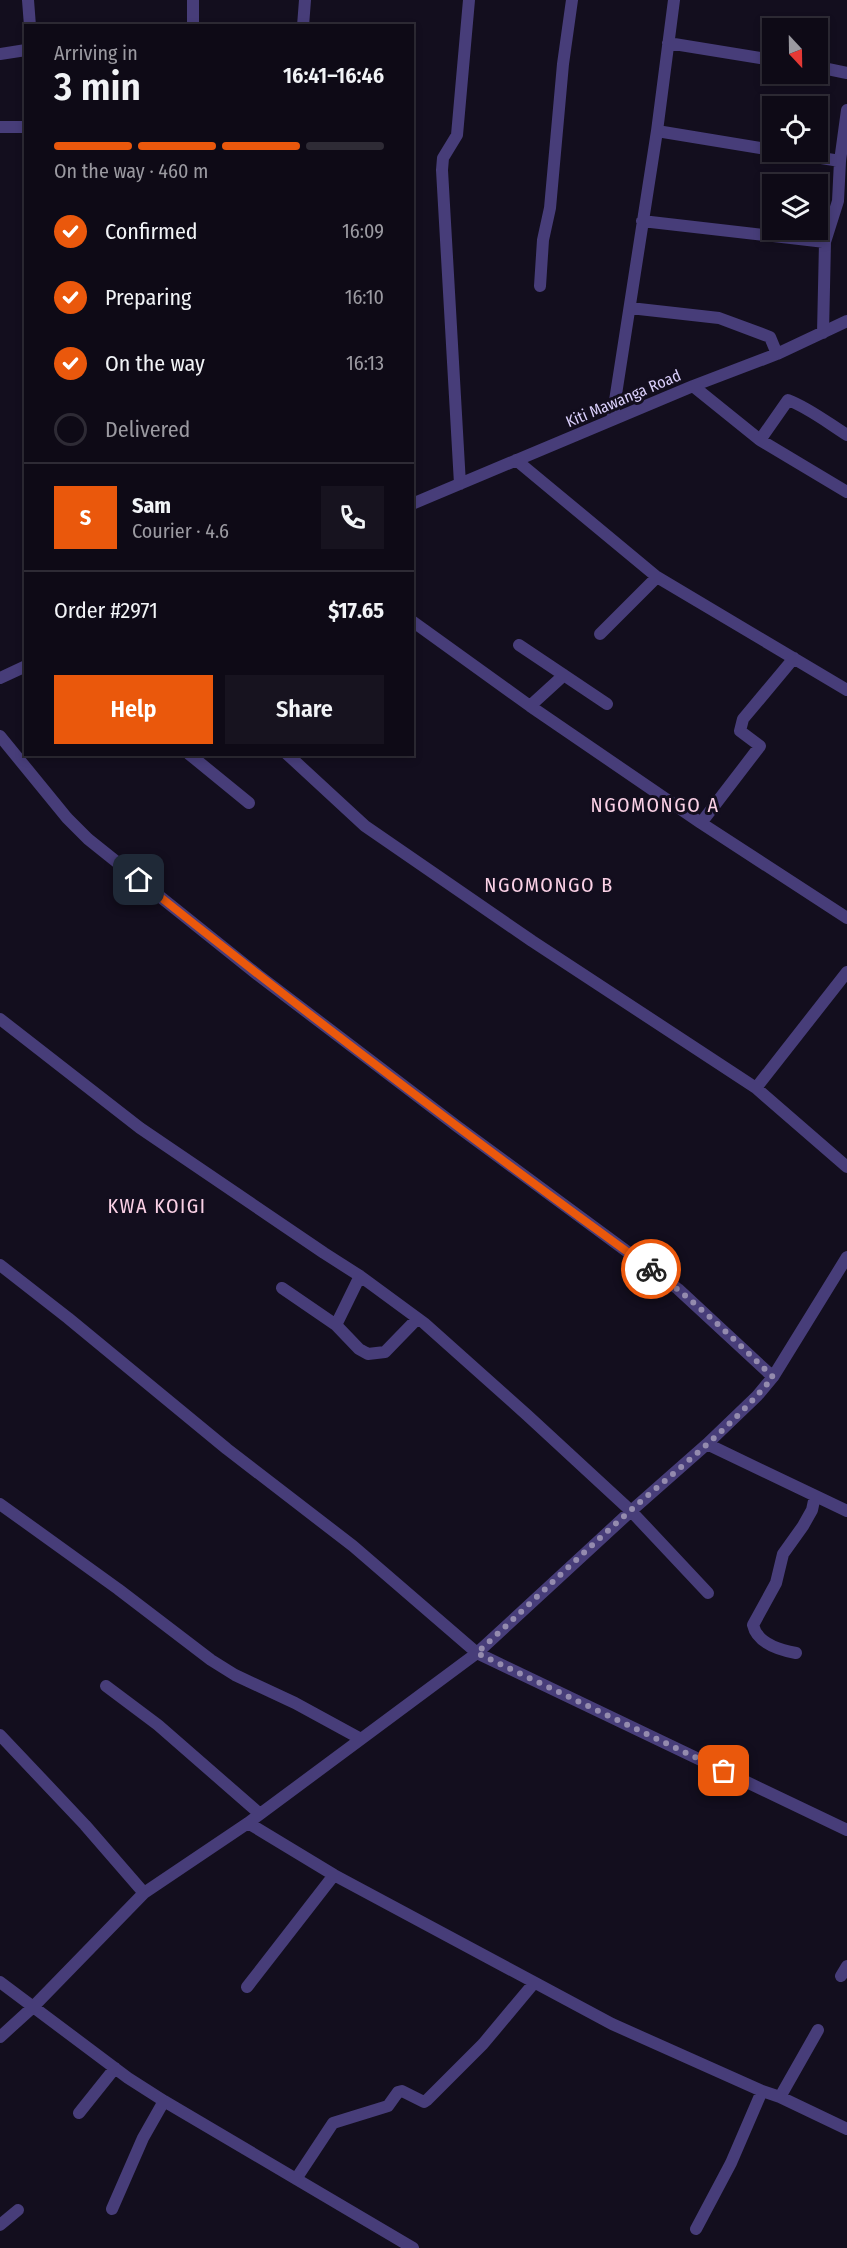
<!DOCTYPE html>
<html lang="en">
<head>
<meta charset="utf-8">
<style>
	:root { --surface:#0e0a16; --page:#17131f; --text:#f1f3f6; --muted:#9b9aa1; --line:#2e2b35; --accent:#ea580c }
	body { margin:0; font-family:"Fira Sans Condensed",sans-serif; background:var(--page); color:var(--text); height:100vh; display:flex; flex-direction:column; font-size:22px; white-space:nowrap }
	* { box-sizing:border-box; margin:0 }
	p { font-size:20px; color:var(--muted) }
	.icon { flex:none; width:33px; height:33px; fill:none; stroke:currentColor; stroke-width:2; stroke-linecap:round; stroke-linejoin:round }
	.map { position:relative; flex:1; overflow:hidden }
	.drawer { position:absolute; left:24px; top:24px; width:390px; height:732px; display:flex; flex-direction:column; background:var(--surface); border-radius:0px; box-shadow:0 3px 9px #0003,0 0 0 2px var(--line) }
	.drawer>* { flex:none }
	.needle { width:39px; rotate:158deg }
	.fabs { position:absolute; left:762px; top:18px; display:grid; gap:12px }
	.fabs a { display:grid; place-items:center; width:66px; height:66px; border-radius:0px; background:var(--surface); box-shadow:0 3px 9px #0003,0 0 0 2px var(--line); font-size:30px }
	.pin { position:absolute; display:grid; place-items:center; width:51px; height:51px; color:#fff; margin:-26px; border-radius:12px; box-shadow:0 3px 9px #0006 }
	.courier { position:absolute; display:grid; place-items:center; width:60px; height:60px; margin:-30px; border:4px solid #ea580c; border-radius:50%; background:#fff; color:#222; box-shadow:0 2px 8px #0007 }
	.headline em { font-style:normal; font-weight:600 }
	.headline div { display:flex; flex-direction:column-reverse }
	.headline { display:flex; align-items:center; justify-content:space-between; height:102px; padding:0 30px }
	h1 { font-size:39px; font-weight:600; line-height:45px }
	.bar { display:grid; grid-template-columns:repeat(4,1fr); gap:9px 6px; align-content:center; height:72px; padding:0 30px }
	.bar i { height:8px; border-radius:4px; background:var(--line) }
	.bar .active { background:var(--accent) }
	.bar p { grid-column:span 4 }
	.line { display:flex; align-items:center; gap:15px; padding:0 30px; border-top:2px solid var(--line) }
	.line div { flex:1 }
	.round { display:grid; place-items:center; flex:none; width:63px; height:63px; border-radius:0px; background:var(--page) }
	ol { padding:0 30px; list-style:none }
	li { display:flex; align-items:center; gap:18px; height:66px }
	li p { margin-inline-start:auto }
	li .icon { padding:6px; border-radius:50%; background:var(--accent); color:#fff; stroke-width:4 }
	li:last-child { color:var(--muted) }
	li i { width:33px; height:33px; border:3px solid var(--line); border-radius:50% }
	.primary-button { display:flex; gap:12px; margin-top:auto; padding:12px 30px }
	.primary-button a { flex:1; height:69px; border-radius:0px; background:var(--accent); color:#fff; font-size:24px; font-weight:600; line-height:69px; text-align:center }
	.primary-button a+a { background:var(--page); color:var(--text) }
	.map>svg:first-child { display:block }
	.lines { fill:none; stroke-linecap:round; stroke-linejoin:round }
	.minor { stroke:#473d79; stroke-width:12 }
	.done { stroke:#948bae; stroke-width:6; stroke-dasharray:0 10.8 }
	.route { stroke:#ea580c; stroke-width:8 }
	.labels { text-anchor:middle; stroke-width:6; stroke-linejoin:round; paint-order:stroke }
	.street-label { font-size:16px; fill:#dacffb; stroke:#130e1e }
	.quarter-label { font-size:20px; letter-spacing:1.5px; fill:#fbd1e6; stroke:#130e1e }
</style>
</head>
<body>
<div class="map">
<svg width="847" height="2248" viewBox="0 0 847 2248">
	<rect width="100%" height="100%" fill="#130e1e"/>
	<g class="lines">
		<path class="minor" d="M28,0L30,26
			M193,26V0
			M303,26L305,0
			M668,43L772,60
			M0,54L26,50
			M818,67L847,73
			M0,127H26
			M657,131L772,150
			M784,152L840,161
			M642,221L825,242L823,333
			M825,242L838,201L840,161L847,110
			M540,286L543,240L550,208L563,64L572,0
			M630,308L719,318L770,337L777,354
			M693,386L760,440L847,492
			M612,420L657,131L674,0
			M760,440L788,400C809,408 828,423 847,435
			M516,460L657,577L847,690
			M460,484L442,170L443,158L457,135L469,0
			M412,504L693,386L777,354L847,321
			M412,621L530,706L701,823L847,918
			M600,634L657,577
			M519,645L607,704
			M0,678L26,666
			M530,706L564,675
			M0,736L67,818L88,839L258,975L458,1127L678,1289L773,1377
			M189,754L249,803
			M287,754L365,826L532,941L756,1088L847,972
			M701,823L760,746L740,731L743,719L794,658
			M0,1019L140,1128L324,1253L360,1276L424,1323L527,1415L631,1511L708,1593
			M756,1088L847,1167
			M0,1265L68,1318L227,1449L353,1546L477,1653L847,1830
			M282,1288L336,1325L359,1349L368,1354L385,1352L417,1319
			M336,1325L360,1276
			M707,1444L847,1511
			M0,1504L118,1589L211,1660L235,1675L295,1703L361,1739
			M796,1653C780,1650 757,1643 753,1625L776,1583L783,1554L803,1526L812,1510L815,1496
			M106,1686L158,1725L260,1814
			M0,1735L85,1825L144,1893
			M248,1823L334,1875L612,2024L762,2091L780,2097L847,2129
			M841,1976L847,1966
			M0,1982L128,2078L164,2101L413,2248
			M247,1987L334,1875
			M0,2037L33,2007L144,1893L248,1823L477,1653L631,1511L707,1444L757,1396L773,1377L847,1257
			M780,2097L818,2030
			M79,2113L115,2068
			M296,2179L333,2123L388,2106L398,2092L402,2091L424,2102L427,2100L483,2044L534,1983
			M112,2209L143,2138L164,2101
			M0,2225L18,2210
			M696,2229L731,2163L762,2091"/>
	</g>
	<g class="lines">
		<path class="done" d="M651,1269C695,1301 734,1339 773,1377C732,1427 680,1467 632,1509C579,1556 529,1605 477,1653L724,1771"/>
		<path class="route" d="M139,880C306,1014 477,1143 651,1269"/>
	</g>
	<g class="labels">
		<g class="street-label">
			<text transform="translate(623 398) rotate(-23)" y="6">Kiti Mawanga Road</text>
		</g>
		<g class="quarter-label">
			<text x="655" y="812">NGOMONGO A</text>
			<text x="549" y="892">NGOMONGO B</text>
			<text x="157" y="1213">KWA KOIGI</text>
		</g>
	</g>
</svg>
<div class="fabs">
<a><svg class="needle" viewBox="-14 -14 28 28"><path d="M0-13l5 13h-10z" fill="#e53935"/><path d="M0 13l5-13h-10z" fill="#9b9aa1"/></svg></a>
<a><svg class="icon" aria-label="locate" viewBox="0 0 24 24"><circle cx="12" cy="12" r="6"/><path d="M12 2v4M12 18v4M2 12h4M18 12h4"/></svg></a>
<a><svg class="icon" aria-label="layers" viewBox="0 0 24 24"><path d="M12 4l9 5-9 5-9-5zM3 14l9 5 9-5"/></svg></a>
</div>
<div class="pin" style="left:724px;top:1771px;background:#ea580c"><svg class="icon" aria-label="bag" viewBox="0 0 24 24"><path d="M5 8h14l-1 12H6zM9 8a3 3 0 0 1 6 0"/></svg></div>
<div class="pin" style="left:139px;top:880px;background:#1f2937"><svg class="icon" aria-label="home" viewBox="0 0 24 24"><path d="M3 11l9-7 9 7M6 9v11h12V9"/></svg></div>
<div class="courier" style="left:651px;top:1269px"><svg class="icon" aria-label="bike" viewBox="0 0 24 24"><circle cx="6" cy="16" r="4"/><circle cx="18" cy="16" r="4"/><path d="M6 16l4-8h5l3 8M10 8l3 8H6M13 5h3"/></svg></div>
<section class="drawer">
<div class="headline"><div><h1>3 min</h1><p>Arriving in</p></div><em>16:41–16:46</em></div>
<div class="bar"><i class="active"></i><i class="active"></i><i class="active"></i><i></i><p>On the way · 460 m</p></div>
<ol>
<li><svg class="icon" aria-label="check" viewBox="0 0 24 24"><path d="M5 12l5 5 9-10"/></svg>Confirmed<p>16:09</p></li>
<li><svg class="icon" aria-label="check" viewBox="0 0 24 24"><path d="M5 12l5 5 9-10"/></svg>Preparing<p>16:10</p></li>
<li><svg class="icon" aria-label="check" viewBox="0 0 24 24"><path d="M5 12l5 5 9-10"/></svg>On the way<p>16:13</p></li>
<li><i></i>Delivered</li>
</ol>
<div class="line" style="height:108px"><b class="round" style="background:var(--accent);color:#fff">S</b><div><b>Sam</b><p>Courier · 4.6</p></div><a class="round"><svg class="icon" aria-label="phone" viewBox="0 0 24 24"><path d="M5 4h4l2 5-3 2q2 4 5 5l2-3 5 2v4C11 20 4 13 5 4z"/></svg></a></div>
<div class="line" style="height:78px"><div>Order #2971</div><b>$17.65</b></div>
<div class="primary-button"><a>Help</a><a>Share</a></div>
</section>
</div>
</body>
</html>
